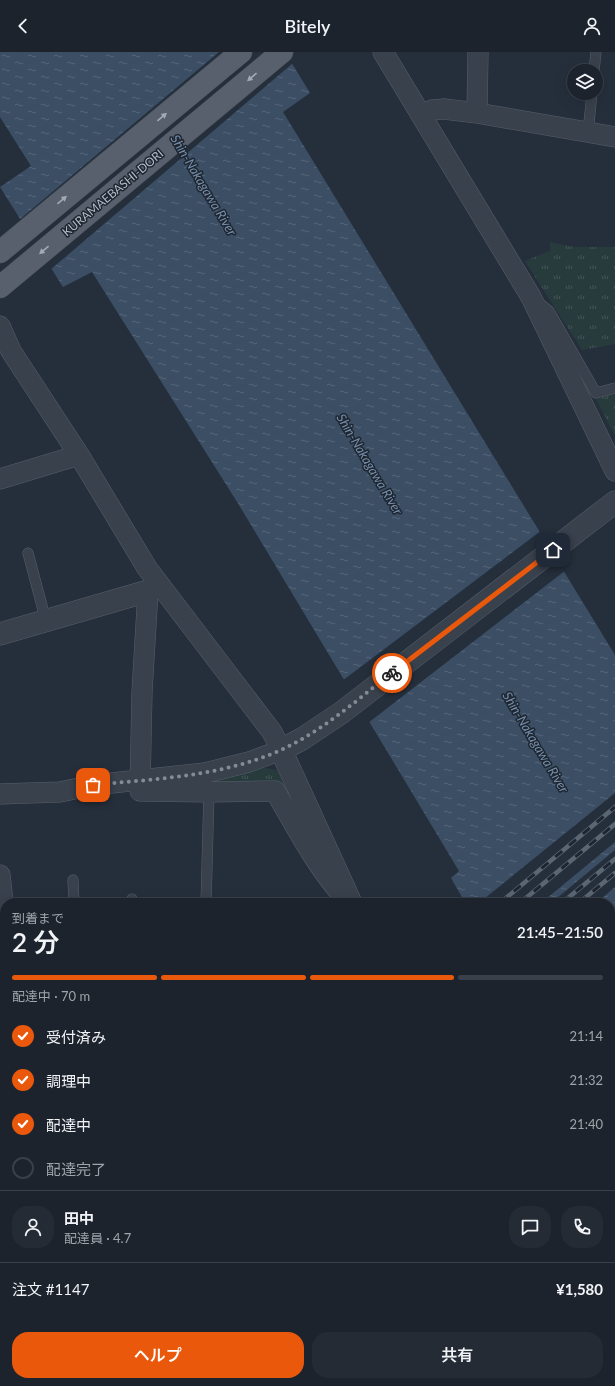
<!DOCTYPE html>
<html lang="ja">
<head>
<meta charset="utf-8">
<style>
	:root { --surface:#1c232d; --page:#252b35; --text:#f1f3f6; --muted:#a0a4aa; --line:#3a4049; --accent:#ea580c }
	body { margin:0; font-family:Lato,"Noto Sans JP",sans-serif; background:var(--page); color:var(--text); height:100vh; display:flex; flex-direction:column; font-size:15px; white-space:nowrap }
	* { box-sizing:border-box; margin:0 }
	p { font-size:13px; color:var(--muted) }
	.icon { flex:none; width:22px; height:22px; fill:none; stroke:currentColor; stroke-width:2; stroke-linecap:round; stroke-linejoin:round }
	.map { position:relative; flex:1; overflow:hidden }
	.sheet { position:absolute; left:0px; top:846px; width:615px; height:488px; display:flex; flex-direction:column; background:var(--surface); border-radius:16px 16px 0 0; box-shadow:0 4px 16px #0002,0 0 0 1px var(--line) }
	.sheet>* { flex:none }
	.tools { position:absolute; left:567px; top:12px; display:grid; gap:8px }
	.tools a { display:grid; place-items:center; width:36px; height:36px; border-radius:50%; background:var(--surface); box-shadow:0 4px 16px #0002,0 0 0 1px var(--line); font-size:20px }
	.pin { position:absolute; display:grid; place-items:center; width:34px; height:34px; color:#fff; margin:-17px; border-radius:8px; box-shadow:0 2px 6px #0006 }
	.courier { position:absolute; display:grid; place-items:center; width:40px; height:40px; margin:-20px; border:3px solid #ea580c; border-radius:50%; background:#fff; color:#222; box-shadow:0 1px 5px #0007 }
	.summary em { font-style:normal; font-weight:600 }
	.summary div { display:flex; flex-direction:column-reverse }
	.summary { display:flex; align-items:center; justify-content:space-between; height:68px; padding:0 12px }
	h1 { font-size:26px; font-weight:600; line-height:30px }
	.bar { display:grid; grid-template-columns:repeat(4,1fr); gap:6px 4px; align-content:center; height:48px; padding:0 12px }
	.bar i { height:5px; border-radius:3px; background:var(--line) }
	.bar .current { background:var(--accent) }
	.bar p { grid-column:span 4 }
	.line { display:flex; align-items:center; gap:10px; padding:0 12px; border-top:1px solid var(--line) }
	.line div { flex:1 }
	.round { display:grid; place-items:center; flex:none; width:42px; height:42px; border-radius:16px; background:var(--page) }
	ol { padding:0 12px; list-style:none }
	li { display:flex; align-items:center; gap:12px; height:44px }
	li p { margin-inline-start:auto }
	li .icon { padding:4px; border-radius:50%; background:var(--accent); color:#fff; stroke-width:4 }
	li:last-child { color:var(--muted) }
	li i { width:22px; height:22px; border:2px solid var(--line); border-radius:50% }
	.button { display:flex; gap:8px; margin-top:auto; padding:8px 12px }
	.button a { flex:1; height:46px; border-radius:16px; background:var(--accent); color:#fff; font-size:16px; font-weight:600; line-height:46px; text-align:center }
	.button a+a { background:var(--page); color:var(--text) }
	header { display:flex; justify-content:space-between; align-items:center; height:52px; padding:0 12px; background:var(--surface); font-size:18px; font-weight:600 }
	.map>svg:first-child { display:block }
	.grass { fill:url(#grass-tufts) }
	.water { fill:url(#water-ripples) }
	.pier { fill:#252f3c }
	.lines { fill:none; stroke-linecap:round; stroke-linejoin:round }
	.service-casing { stroke:#575f6a; stroke-width:11 }
	.minor-casing { stroke:#575f6a; stroke-width:21 }
	.tertiary-casing { stroke:#575f6a; stroke-width:23 }
	.primary-casing { stroke:#424a55; stroke-width:23 }
	.service { stroke:#39414c; stroke-width:10 }
	.minor { stroke:#39414c; stroke-width:20 }
	.tertiary { stroke:#39414c; stroke-width:22 }
	.primary { stroke:#57606c; stroke-width:22 }
	.rail-casing { stroke:#5b6673; stroke-width:4.5 }
	.rail { stroke:#1e2631; stroke-width:3; stroke-dasharray:9; stroke-linecap:butt }
	.oneway { fill:#a1aab5 }
	.done { stroke:#828b96; stroke-width:4; stroke-dasharray:0 7.2 }
	.route { stroke:#ea580c; stroke-width:5 }
	.labels { text-anchor:middle; stroke-width:3; stroke-linejoin:round; paint-order:stroke }
	.street-label { font-size:12px; fill:#b4bcc7; stroke:#1e2631 }
	.water-label { font-size:13px; font-style:italic; fill:#768eaa; stroke:#1e2631 }
</style>
</head>
<body>
<header><svg class="icon" aria-label="back" viewBox="0 0 24 24"><path d="M15 5l-7 7 7 7"/></svg>Bitely<svg class="icon" aria-label="person" viewBox="0 0 24 24"><circle cx="12" cy="8" r="4"/><path d="M4 21q1-7 8-7t8 7"/></svg></header>
<div class="map">
<svg width="615" height="1334" viewBox="0 0 615 1334">
	<defs>
		<pattern id="grass-tufts" width="24" height="20" patternUnits="userSpaceOnUse"><rect width="24" height="20" fill="#273b3d"/><path d="M3 7l-1-3M5 7V3M7 7l1-3M15 17l-1-3M17 17v-4M19 17l1-3" fill="none" stroke="#445558"/></pattern>
		<pattern id="water-ripples" width="26" height="14" patternUnits="userSpaceOnUse"><rect width="26" height="14" fill="#3b4e64"/><path d="M2 4q2-2 4 0t4 0M15 11q2-2 4 0t4 0" fill="none" stroke="#556679"/></pattern>
	</defs>
	<rect width="100%" height="100%" fill="#252f3c"/>
	<path class="grass" d="M550,190L573,195H615V292L582,298L525,209L550,199Z
		M615,342V384L596,347Z
		M261,715L277,718L320,806L278,734L150,735Z"/>
	<path class="water" d="M0,0H285L310,41L283,60L615,603V1091L610,1082V851H462L463,847L451,826L459,819L239,453L92,220L63,235L0,135L31,114L0,65Z"/>
	<path class="pier" d="M219,0H287L293,11L50,218L19,168Z
		M542,478L566,518L368,671L342,629Z
		M615,741V790L541,851H479Z
		M615,798V835L596,851H551Z"/>
	<g class="lines">
		<defs>
			<path id="service" d="M594,19L596,0
				M588,81L592,41
				M538,250L549,259L596,341L615,336
				M28,501L46,569
				M73,828L74,851
				M132,847V851
				M206,851L209,740"/>
			<path id="minor" d="M383,0L531,245L615,419
				M477,61L478,0
				M421,63L432,58L444,57L477,61L615,85
				M0,274L11,299L79,403L147,516L272,680L281,698L249,710L205,721L93,733L60,740L0,742
				M0,427L79,403
				M160,535L148,539L142,640L140,739L209,740L275,739C296,775 316,814 344,845
				M0,823L5,868
				M0,933L5,932
				M0,1135H5
				M0,1225L5,1221
				M441,1329L442,1334
				M70,1334L71,1329"/>
			<path id="tertiary" d="M0,582L148,539
				M351,851L281,698L302,687L341,661L615,450
				M610,1306L615,1315
				M281,1334L284,1329"/>
			<path id="primary" d="M0,200L241,0
				M0,235L282,0"/>
		</defs>
		<use href="#service" class="service-casing"/>
		<use href="#minor" class="minor-casing"/>
		<use href="#tertiary" class="tertiary-casing"/>
		<use href="#primary" class="primary-casing"/>
		<use href="#service" class="service"/>
		<use href="#minor" class="minor"/>
		<use href="#tertiary" class="tertiary"/>
		<use href="#primary" class="primary"/>
		<defs>
			<path id="rail" d="M500,851L615,755
				M520,851L615,772
				M562,851L615,807
				M579,851L615,821
				M0,1278L5,1273
				M0,1304L5,1299
				M0,1323L5,1318
				M8,1334L13,1329"/>
		</defs>
		<use href="#rail" class="rail-casing"/>
		<use href="#rail" class="rail"/>
	</g>
	<defs><path id="oneway-solid" d="M-6-.8H1V-3.2L6.5 0L1 3.2V.8H-6Z"/></defs>
	<g class="oneway">
		<use href="#oneway-solid" transform="translate(252 25) rotate(140)"/>
		<use href="#oneway-solid" transform="translate(162 65) rotate(-40)"/>
		<use href="#oneway-solid" transform="translate(62 148) rotate(-40)"/>
		<use href="#oneway-solid" transform="translate(44 198) rotate(140)"/>
	</g>
	<g class="lines">
		<path class="done" d="M93,733C164,726 239,724 302,687C334,669 363,643 392,621"/>
		<path class="route" d="M392,621L553,498"/>
	</g>
	<g class="labels">
		<g class="street-label">
			<text transform="translate(113 141) rotate(-40)" y="4">KURAMAEBASHI-DORI</text>
		</g>
		<g class="water-label">
			<text transform="translate(204 133) rotate(59)" y="5">Shin-Nakagawa River</text>
			<text transform="translate(370 412) rotate(59)" y="5">Shin-Nakagawa River</text>
			<text transform="translate(536 690) rotate(59)" y="5">Shin-Nakagawa River</text>
		</g>
	</g>
</svg>
<div class="tools">
<a><svg class="icon" aria-label="layers" viewBox="0 0 24 24"><path d="M12 4l9 5-9 5-9-5zM3 14l9 5 9-5"/></svg></a>
</div>
<div class="pin" style="left:93px;top:733px;background:#ea580c"><svg class="icon" aria-label="bag" viewBox="0 0 24 24"><path d="M5 8h14l-1 12H6zM9 8a3 3 0 0 1 6 0"/></svg></div>
<div class="pin" style="left:553px;top:498px;background:#1f2937"><svg class="icon" aria-label="home" viewBox="0 0 24 24"><path d="M3 11l9-7 9 7M6 9v11h12V9"/></svg></div>
<div class="courier" style="left:392px;top:621px"><svg class="icon" aria-label="bike" viewBox="0 0 24 24"><circle cx="6" cy="16" r="4"/><circle cx="18" cy="16" r="4"/><path d="M6 16l4-8h5l3 8M10 8l3 8H6M13 5h3"/></svg></div>
<section class="sheet">
<div class="summary"><div><h1>2 分</h1><p>到着まで</p></div><em>21:45–21:50</em></div>
<div class="bar"><i class="current"></i><i class="current"></i><i class="current"></i><i></i><p>配達中 · 70 m</p></div>
<ol>
<li><svg class="icon" aria-label="check" viewBox="0 0 24 24"><path d="M5 12l5 5 9-10"/></svg>受付済み<p>21:14</p></li>
<li><svg class="icon" aria-label="check" viewBox="0 0 24 24"><path d="M5 12l5 5 9-10"/></svg>調理中<p>21:32</p></li>
<li><svg class="icon" aria-label="check" viewBox="0 0 24 24"><path d="M5 12l5 5 9-10"/></svg>配達中<p>21:40</p></li>
<li><i></i>配達完了</li>
</ol>
<div class="line" style="height:72px"><a class="round"><svg class="icon" aria-label="person" viewBox="0 0 24 24"><circle cx="12" cy="8" r="4"/><path d="M4 21q1-7 8-7t8 7"/></svg></a><div><b>田中</b><p>配達員 · 4.7</p></div><a class="round"><svg class="icon" aria-label="chat" viewBox="0 0 24 24"><path d="M4 5h16v11H9l-5 4z"/></svg></a><a class="round"><svg class="icon" aria-label="phone" viewBox="0 0 24 24"><path d="M5 4h4l2 5-3 2q2 4 5 5l2-3 5 2v4C11 20 4 13 5 4z"/></svg></a></div>
<div class="line" style="height:52px"><div>注文 #1147</div><b>¥1,580</b></div>
<div class="button"><a>ヘルプ</a><a>共有</a></div>
</section>
</div>
</body>
</html>
